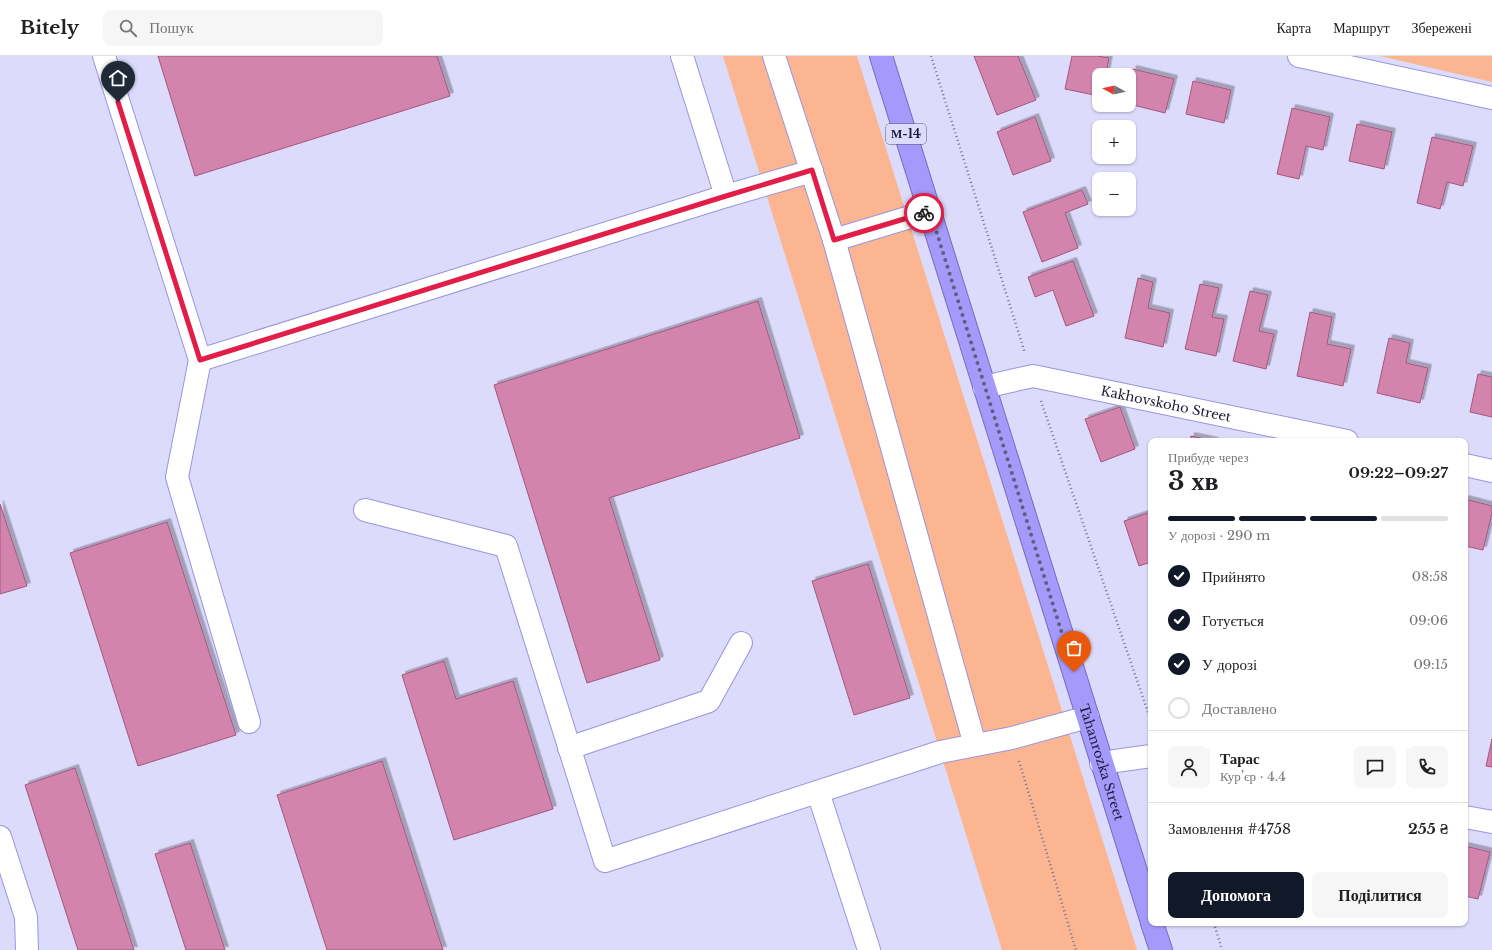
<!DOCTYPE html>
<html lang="uk">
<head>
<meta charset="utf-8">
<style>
	:root { --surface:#fff; --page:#f6f6f6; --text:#202124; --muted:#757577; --line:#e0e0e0; --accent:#111827 }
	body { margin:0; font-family:"Libre Baskerville",serif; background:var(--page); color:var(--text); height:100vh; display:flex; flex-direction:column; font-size:15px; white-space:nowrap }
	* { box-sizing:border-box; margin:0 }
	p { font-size:13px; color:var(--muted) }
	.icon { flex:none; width:22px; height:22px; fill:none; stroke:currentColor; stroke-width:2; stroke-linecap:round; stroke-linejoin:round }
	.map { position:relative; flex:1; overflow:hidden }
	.panel { position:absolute; left:1148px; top:382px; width:320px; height:488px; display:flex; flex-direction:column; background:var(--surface); border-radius:8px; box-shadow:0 1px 3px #0004 }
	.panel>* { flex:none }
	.needle { width:26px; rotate:278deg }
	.tools { position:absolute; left:1092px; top:12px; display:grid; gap:8px }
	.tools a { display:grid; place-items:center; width:44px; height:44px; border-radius:8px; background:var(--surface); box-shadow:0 1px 3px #0004; font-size:20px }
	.pin { position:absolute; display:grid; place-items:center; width:34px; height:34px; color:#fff; margin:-41px -17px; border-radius:50% 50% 50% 0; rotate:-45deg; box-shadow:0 0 4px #0007 }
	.pin .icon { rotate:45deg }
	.courier { position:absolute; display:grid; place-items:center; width:40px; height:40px; margin:-20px; border:3px solid #e11d48; border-radius:50%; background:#fff; color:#222; box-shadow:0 1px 5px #0007 }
	.headline em { font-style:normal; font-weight:700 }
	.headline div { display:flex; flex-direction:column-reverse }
	.headline { display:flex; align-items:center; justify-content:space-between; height:68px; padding:0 20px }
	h1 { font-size:26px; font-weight:700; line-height:30px }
	.bar { display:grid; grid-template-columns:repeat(4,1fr); gap:6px 4px; align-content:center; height:48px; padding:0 20px }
	.bar i { height:5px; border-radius:3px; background:var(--line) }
	.bar .active { background:var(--accent) }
	.bar p { grid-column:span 4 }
	.line { display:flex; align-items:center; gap:10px; padding:0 20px; border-top:1px solid var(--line) }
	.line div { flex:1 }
	.round { display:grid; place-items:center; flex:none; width:42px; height:42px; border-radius:8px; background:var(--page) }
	ol { padding:0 20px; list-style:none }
	li { display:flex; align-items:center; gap:12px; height:44px }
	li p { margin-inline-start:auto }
	li .icon { padding:4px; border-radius:50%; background:var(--accent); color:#fff; stroke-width:4 }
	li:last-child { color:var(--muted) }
	li i { width:22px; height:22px; border:2px solid var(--line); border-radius:50% }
	.button { display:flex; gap:8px; margin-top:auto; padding:8px 20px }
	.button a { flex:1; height:46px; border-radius:8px; background:var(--accent); color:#fff; font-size:16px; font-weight:700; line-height:46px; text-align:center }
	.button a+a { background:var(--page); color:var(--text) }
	header { display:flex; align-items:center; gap:24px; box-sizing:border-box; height:56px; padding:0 20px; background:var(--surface); border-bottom:1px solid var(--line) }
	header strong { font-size:19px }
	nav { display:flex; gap:22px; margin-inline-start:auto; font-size:14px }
	.search { width:280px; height:36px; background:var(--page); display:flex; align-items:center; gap:10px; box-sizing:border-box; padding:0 14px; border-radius:8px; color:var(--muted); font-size:15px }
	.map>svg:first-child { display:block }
	.grass { fill:#fbb591 }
	.building { fill:#d284ac; stroke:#a1577f; filter:url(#shadow) }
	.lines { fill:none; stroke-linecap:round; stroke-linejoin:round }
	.minor-casing { stroke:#9b94de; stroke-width:24 }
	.highway-casing { stroke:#766db6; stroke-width:24 }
	.path { stroke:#767391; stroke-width:2.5; stroke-dasharray:1 3; stroke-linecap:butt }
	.minor { stroke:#fff; stroke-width:22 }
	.highway { stroke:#a59afb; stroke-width:22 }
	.done { stroke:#615e7c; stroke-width:4; stroke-dasharray:0 7.2 }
	.route { stroke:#e11d48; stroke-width:5 }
	.labels { text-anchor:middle; stroke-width:3; stroke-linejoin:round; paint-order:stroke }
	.shield { fill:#dddbfb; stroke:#575472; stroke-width:1 }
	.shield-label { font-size:12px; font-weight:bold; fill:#1e1a37 }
	.street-label { font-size:13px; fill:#1e1a37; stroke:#dddbfb }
</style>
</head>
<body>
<header>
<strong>Bitely</strong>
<div class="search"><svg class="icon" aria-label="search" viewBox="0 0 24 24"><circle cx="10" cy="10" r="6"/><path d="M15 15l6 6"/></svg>Пошук</div>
<nav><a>Карта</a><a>Маршрут</a><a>Збережені</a></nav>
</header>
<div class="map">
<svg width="1492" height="894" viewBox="0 0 1492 894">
	<defs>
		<filter id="shadow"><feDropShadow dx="3.5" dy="-3.5" stdDeviation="0" flood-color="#0004"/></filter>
	</defs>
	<rect width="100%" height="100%" fill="#dddbfb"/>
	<path class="grass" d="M723,0H857L1137,894H1002Z
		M1380,0H1492V26Z"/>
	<path class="building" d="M158,0H437L450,40L195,120Z
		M974,0H1018L1036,44L997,59Z
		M1072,0H1097L1109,2L1106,19H1099V40L1065,33Z
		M1133,13L1174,23L1165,57L1129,48V30Z
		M1193,25L1231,34L1224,67L1186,58Z
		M1292,52L1330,61L1323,94L1306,90L1299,123L1277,118Z
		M1035,61L1051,105L1013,119L997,76Z
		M1357,68L1392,76L1384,113L1349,105Z
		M1432,81L1473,90L1463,130L1447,126L1440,153L1417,147Z
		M1082,134L1088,148L1065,157L1078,192L1042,206L1023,156Z
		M1073,205L1094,260L1066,270L1053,234L1035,241L1028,221Z
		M1138,222L1153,226L1148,252L1170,257L1163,291L1125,282Z
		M1200,228L1219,232L1212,261L1224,263L1216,300L1185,293Z
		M1250,235L1268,239L1259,275L1274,278L1266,313L1233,305Z
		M758,245L800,382L609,442L660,604L587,627L494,329Z
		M1310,256L1332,261L1327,288L1351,293L1343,330L1297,320Z
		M1389,282L1410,287L1406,307L1428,312L1420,347L1377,337Z
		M1478,318L1492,321V361L1470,356Z
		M1120,351L1135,393L1101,406L1085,363Z
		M1191,380L1215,385H1190Z
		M1465,443L1492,450V457L1483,494L1465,490Z
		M0,448L27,530L0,538Z
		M1151,456V506L1139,510L1124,465Z
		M167,466L236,679L138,710L70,497Z
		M868,508L910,642L854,659L812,525Z
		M444,605L456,643L513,625L553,753L454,784L402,619Z
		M1492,683V711L1486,710Z
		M382,705L443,894H327L277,739Z
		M75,712L94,770L134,894H78L25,729Z
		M190,787L225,894H186L155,798Z
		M1465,790L1490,796L1478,843L1465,840Z"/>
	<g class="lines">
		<defs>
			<g id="minor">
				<path d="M104,0L200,304L177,421L249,666"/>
				<path d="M682,0L726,140"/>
				<path d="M774,0L834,184L975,689"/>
				<path d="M1299,0L1492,42"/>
				<path d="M834,184L930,155"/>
				<path d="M200,304L726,140L812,115"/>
				<path id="s1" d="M984,331L1033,320L1347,385"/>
				<path d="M1465,409L1492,415"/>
				<path d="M365,454L506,490L605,805L940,696L1012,682L1088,661"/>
				<path d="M569,692L709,645L741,587"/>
				<path d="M1101,707L1151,700"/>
				<path d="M818,736L869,894"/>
				<path d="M1465,761L1492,766"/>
				<path d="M0,781L26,861L27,894"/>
			</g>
			<g id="highway">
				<path id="s2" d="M881,0L1151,863"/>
				<path d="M1152,867L1161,894"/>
			</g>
		</defs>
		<use href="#minor" class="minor-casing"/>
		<use href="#highway" class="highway-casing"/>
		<path class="path" d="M931,0L1025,297
			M1041,345L1151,665
			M1019,705L1076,894
			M1214,867L1222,894"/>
		<use href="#minor" class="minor"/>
		<use href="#highway" class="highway"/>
	</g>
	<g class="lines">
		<path class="done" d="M924,157L930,155L1074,616"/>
		<path class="route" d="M118,46L200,304L726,140L812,114L834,184L924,157"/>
	</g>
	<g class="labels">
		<rect class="shield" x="886" y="68" width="40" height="20" rx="3"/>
		<g class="shield-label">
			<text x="906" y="82">М-14</text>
		</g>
		<g class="street-label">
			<text dy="5" stroke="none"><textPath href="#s1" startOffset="186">Kakhovskoho Street</textPath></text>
			<text dy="5" stroke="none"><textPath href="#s2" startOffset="740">Tahanrozka Street</textPath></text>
		</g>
	</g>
</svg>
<div class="tools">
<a><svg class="needle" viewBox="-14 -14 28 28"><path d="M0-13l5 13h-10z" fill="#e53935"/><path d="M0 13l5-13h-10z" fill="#757577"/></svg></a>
<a>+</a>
<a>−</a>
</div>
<div class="pin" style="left:1074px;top:616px;background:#ea580c"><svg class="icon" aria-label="bag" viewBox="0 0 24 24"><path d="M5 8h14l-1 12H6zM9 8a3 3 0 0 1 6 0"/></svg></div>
<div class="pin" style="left:118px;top:46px;background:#1f2937"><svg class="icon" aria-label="home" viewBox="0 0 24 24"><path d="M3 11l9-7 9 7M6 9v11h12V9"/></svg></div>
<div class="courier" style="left:924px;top:157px"><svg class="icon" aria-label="bike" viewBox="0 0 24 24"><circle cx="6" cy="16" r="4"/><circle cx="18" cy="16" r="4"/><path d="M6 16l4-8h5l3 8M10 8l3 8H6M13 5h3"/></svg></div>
<section class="panel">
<div class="headline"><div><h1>3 хв</h1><p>Прибуде через</p></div><em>09:22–09:27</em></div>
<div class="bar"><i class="active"></i><i class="active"></i><i class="active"></i><i></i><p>У дорозі · 290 m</p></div>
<ol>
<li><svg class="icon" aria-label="check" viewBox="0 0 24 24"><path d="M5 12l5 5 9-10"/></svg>Прийнято<p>08:58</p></li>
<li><svg class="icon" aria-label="check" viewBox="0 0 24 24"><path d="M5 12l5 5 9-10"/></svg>Готується<p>09:06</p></li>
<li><svg class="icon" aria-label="check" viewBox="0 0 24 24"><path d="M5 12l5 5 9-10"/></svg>У дорозі<p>09:15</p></li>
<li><i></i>Доставлено</li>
</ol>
<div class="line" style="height:72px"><a class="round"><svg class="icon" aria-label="person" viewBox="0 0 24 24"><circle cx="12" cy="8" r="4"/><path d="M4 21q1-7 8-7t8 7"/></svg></a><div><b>Тарас</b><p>Кур’єр · 4.4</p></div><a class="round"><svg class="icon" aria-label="chat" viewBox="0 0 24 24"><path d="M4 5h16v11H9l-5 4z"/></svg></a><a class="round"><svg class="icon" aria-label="phone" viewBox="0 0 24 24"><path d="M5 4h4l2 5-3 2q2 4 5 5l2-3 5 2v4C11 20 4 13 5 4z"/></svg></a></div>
<div class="line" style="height:52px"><div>Замовлення #4758</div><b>255 ₴</b></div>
<div class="button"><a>Допомога</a><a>Поділитися</a></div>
</section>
</div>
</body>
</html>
